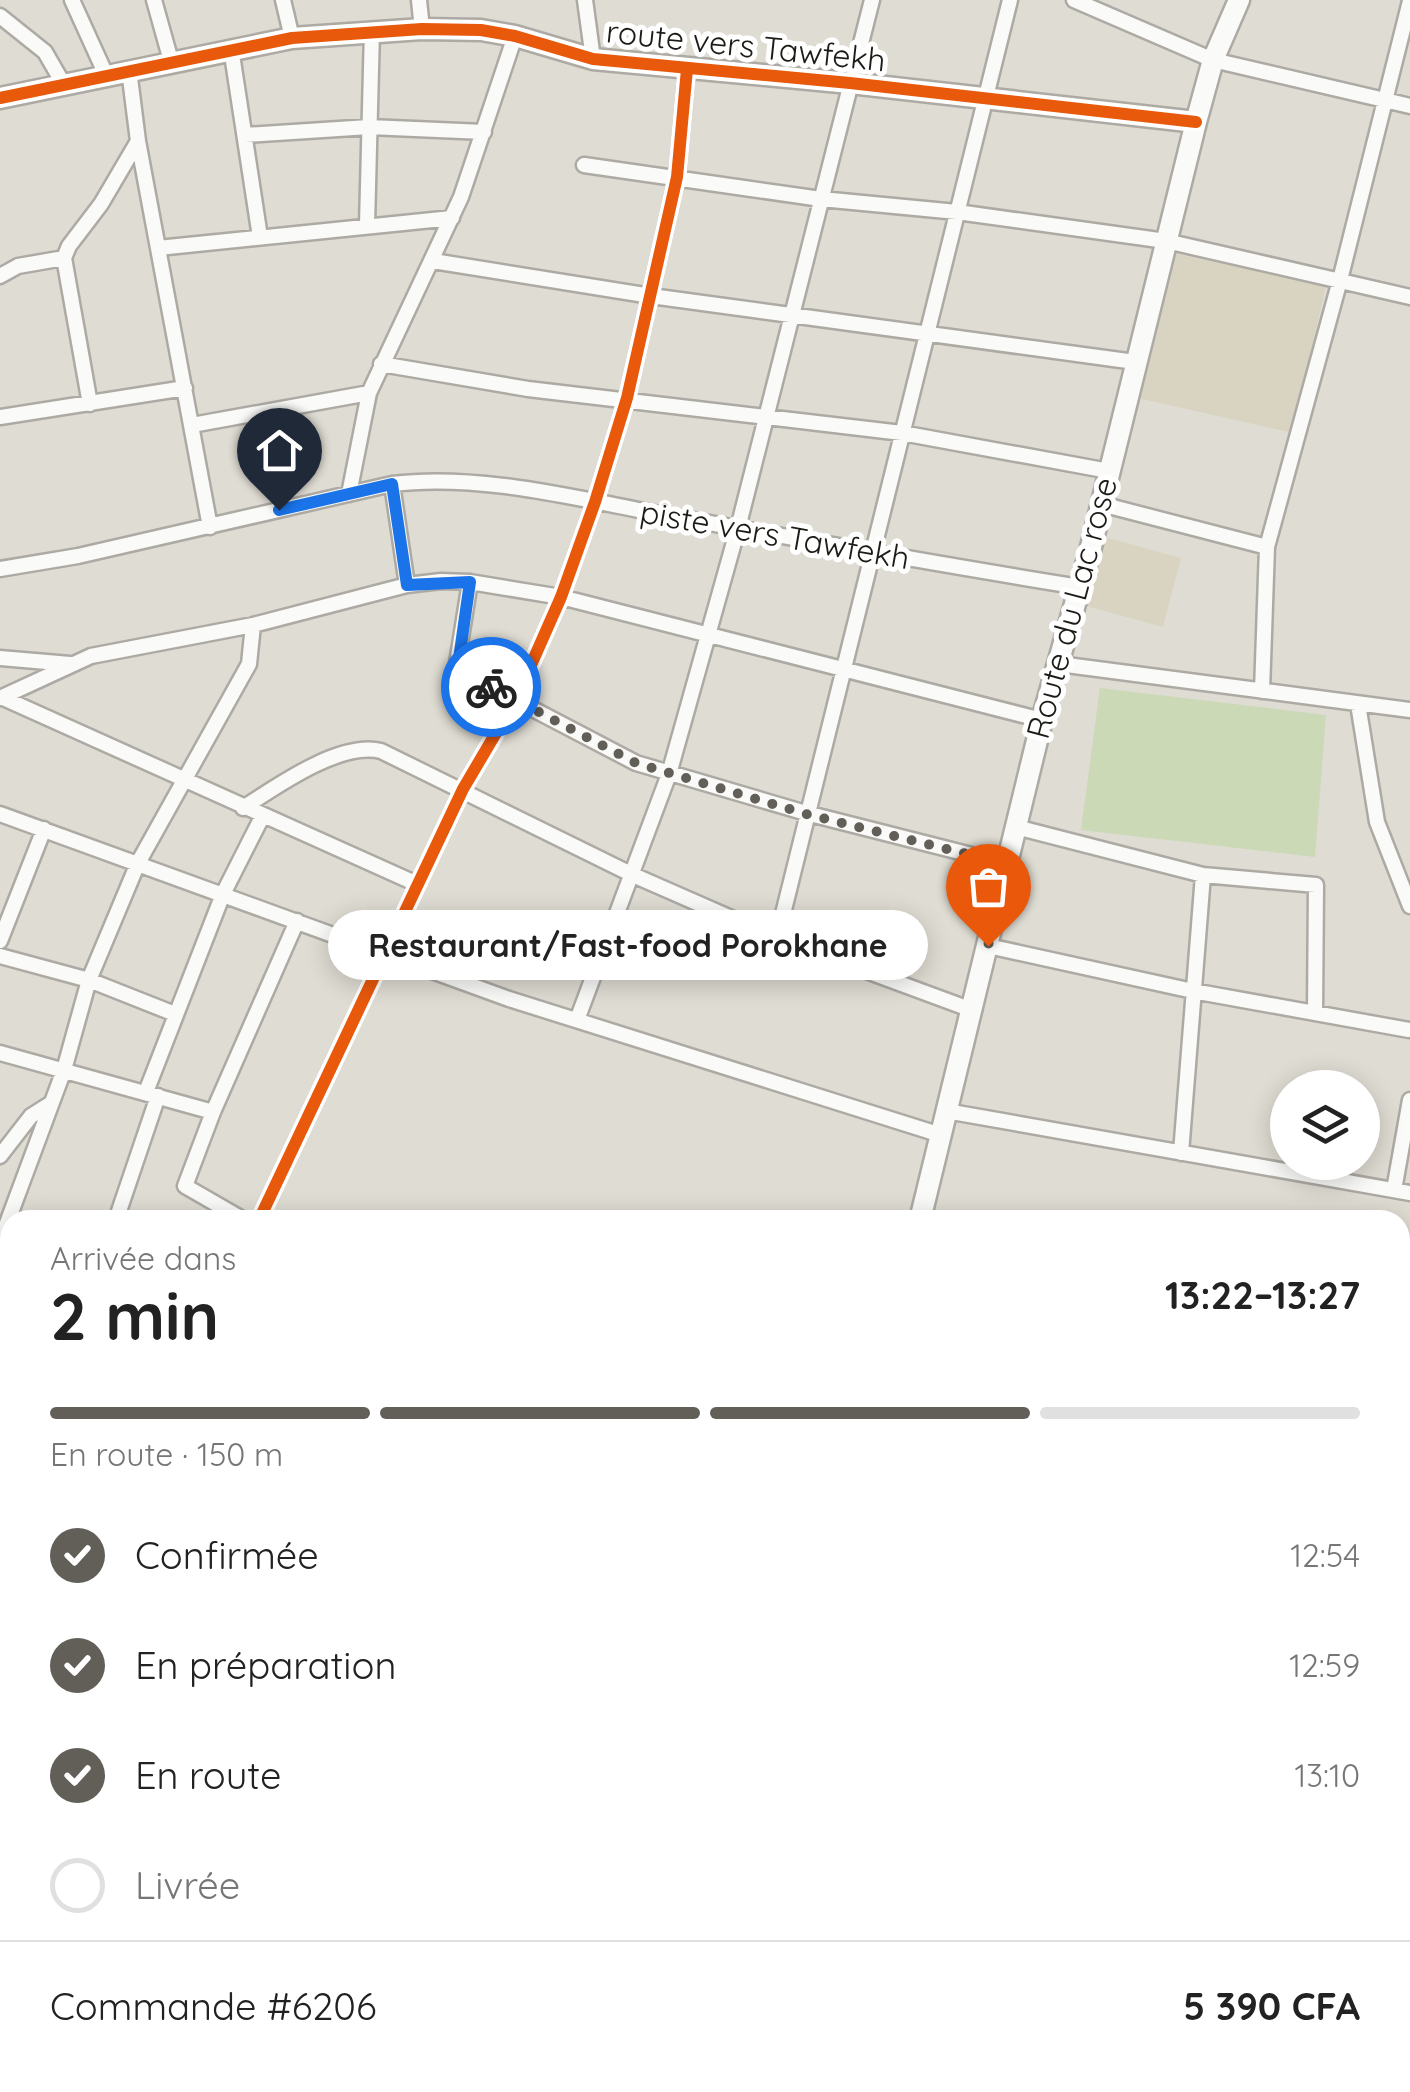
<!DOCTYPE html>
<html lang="fr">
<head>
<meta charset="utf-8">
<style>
	:root { --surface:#fff; --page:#f6f6f6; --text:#222; --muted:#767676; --line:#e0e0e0; --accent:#615f58 }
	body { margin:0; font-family:Quicksand,sans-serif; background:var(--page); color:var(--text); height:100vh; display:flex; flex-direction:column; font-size:38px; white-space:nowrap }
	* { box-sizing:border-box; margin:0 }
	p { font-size:32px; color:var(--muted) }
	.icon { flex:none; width:55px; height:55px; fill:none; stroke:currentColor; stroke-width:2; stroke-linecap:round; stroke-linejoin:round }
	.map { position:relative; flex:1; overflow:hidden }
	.drawer { position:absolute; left:0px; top:1210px; width:1410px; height:882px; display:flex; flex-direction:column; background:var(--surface); border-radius:30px 30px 0 0; box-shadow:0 5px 25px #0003 }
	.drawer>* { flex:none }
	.tools { position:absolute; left:1270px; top:1070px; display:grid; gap:20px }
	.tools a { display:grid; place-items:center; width:110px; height:110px; border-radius:50%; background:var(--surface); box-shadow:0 5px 25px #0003; font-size:50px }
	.pin { position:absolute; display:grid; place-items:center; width:85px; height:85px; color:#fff; margin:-102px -42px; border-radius:50% 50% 50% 0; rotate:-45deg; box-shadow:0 0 10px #0007 }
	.pin .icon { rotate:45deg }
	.courier { position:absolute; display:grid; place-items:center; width:100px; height:100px; margin:-50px; border:8px solid #1a73e8; border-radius:50%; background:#fff; color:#222; box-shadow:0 2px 12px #0007 }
	.bubble { position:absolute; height:70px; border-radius:35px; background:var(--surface); box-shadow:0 5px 25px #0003; font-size:32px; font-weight:700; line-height:70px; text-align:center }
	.overview em { font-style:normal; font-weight:700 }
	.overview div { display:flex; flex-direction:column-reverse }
	.overview { display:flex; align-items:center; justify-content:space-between; height:170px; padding:0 50px }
	h1 { font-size:65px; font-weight:700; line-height:75px }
	.bar { display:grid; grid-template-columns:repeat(4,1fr); gap:15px 10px; align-content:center; height:120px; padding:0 50px }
	.bar i { height:12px; border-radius:8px; background:var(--line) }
	.bar .active { background:var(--accent) }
	.bar p { grid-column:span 4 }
	.line { display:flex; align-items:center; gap:25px; padding:0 50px; border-top:2px solid var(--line) }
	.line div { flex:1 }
	ol { padding:0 50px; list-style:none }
	li { display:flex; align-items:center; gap:30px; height:110px }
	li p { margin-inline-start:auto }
	li .icon { padding:10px; border-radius:50%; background:var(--accent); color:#fff; stroke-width:4 }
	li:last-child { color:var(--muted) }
	li i { width:55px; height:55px; border:5px solid var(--line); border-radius:50% }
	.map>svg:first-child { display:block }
	.built { fill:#d9d4c2 }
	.green { fill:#cbd9b6 }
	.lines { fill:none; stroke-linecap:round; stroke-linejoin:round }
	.street-casing { stroke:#adaaa4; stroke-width:19 }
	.secondary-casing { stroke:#adaaa4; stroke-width:25 }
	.street { stroke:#fafaf8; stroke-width:14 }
	.secondary { stroke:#fafaf8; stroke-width:20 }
	.cycleway-casing { stroke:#fff; stroke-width:19 }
	.cycleway { stroke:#e8590c; stroke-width:12 }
	.done { stroke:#615f58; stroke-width:10; stroke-dasharray:0 18 }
	.route { stroke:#1a73e8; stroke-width:12 }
	.labels { text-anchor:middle; stroke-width:10; stroke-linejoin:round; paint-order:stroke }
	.street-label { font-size:32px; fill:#1d1b15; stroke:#fff }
</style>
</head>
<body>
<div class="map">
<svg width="1410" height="2092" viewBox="0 0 1410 2092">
	<rect width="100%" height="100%" fill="#dfdcd3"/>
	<path class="built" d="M1172,253L1326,286L1293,433L1133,397Z
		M1104,537L1181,558L1163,627L1086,606Z"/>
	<path class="green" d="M1100,688L1326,715L1315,857L1081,830Z"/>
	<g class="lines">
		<defs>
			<path id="street" d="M72,0L106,75
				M154,0L171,61
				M283,0L292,38
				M419,0L422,29
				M585,0L593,59
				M1074,0L1213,60L1410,106
				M0,16L45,52L64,85
				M231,48L260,237
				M129,70L138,141L210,527
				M245,135L369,127L484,132
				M584,165L821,199L957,212L1166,241L1410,297
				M367,225L372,30
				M158,248L452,218
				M433,261L651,296L1135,362
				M0,276L18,266L64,258
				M381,364L528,389L902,433L1109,471
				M90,404L64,258L69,246L101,204L138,141
				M0,417L185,388
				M192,425L369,393
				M392,484L407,585
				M349,494L369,393L461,197L515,36
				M1101,504L1267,547
				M0,569L78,556L392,484C480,473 578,499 665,515C803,540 941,565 1080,587
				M470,582L457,663L460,671L636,763L806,813L1007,864
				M0,658L70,664
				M1059,664L1410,710
				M1262,691L1267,547L1340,280L1410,1
				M1,697L417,884
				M0,698L91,656L253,625L407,585L441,581L470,582L561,597L1042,720
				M1358,704L1377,822L1410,906
				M243,808C277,786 340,741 381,751L633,875L777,938L972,1010
				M0,814L509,999L941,1135
				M1016,827L1203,875L1181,1153
				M1203,875L1316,885L1315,1013
				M777,938L1010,0
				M0,941L44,829
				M988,946L1193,991L1409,1030
				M0,956L89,980L175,1014
				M577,1020L669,774L738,528L872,0
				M0,1053L213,1112
				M146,1092L223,894L262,817
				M946,1111L1410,1193
				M0,1156L31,1116L50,1104
				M1394,1190L1410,1100
				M116,1220L158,1096
				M244,1220L185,1186L213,1112L297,921
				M259,1220L463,789L516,699L561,597L595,502L627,398L677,177L687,69
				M0,1242L64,1070L89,980L138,863L249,664L253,625
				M0,1267L10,1270
				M0,1437L10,1415
				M0,1560L10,1565
				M1400,1570L1410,1552
				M1400,1584L1410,1590
				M0,1667L10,1672
				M0,1780L10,1785
				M1400,1780L1410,1784
				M0,1816L10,1799
				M0,1821L10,1841
				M1400,1893L1410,1894
				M0,2059L10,2081
				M132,2082L134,2092
				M1208,2082L1215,2092
				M1184,2092L1185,2082"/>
			<path id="secondary" d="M0,98L292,38L422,29L481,30L515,36L593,59L850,83L1196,122
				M920,1220L1042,720L1090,551L1196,122L1213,60L1239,0
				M629,2092L633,2082"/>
		</defs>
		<use href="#street" class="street-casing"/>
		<use href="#secondary" class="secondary-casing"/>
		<use href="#street" class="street"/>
		<use href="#secondary" class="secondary"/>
		<defs>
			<path id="cycleway" d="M0,98L292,38L422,29L481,30L515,36L593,59L850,83L1196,122
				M259,1220L463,789L516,699L561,597L595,502L627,398L677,177L687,69"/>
		</defs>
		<use href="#cycleway" class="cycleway-casing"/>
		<use href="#cycleway" class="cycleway"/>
	</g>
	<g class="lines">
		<path class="done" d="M491,687L636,763L806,814L1007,864L988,946"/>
		<path class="route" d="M279,510L392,484L407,585L470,582L458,666L491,687"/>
	</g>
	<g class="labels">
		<g class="street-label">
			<text transform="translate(746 46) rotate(6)" y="11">route vers Tawfekh</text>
			<text transform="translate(775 535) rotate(10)" y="11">piste vers Tawfekh</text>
			<text transform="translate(1072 608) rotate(-75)" y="11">Route du Lac rose</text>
		</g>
	</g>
</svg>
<div class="tools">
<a><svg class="icon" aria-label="layers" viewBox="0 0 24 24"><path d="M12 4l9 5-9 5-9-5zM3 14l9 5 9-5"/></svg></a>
</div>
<div class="pin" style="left:988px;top:946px;background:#ea580c"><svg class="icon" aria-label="bag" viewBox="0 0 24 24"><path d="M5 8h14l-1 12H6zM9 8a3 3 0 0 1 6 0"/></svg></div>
<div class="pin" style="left:279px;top:510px;background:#1f2937"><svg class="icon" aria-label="home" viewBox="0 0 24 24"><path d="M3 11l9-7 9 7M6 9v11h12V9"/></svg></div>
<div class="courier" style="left:491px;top:687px"><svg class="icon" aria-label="bike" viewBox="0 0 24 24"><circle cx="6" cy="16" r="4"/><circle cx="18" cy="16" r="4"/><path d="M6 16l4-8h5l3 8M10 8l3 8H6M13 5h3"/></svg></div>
<div class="bubble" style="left:328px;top:910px;width:600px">Restaurant/Fast-food Porokhane</div>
<section class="drawer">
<div class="overview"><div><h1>2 min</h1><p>Arrivée dans</p></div><em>13:22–13:27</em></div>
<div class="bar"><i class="active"></i><i class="active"></i><i class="active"></i><i></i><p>En route · 150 m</p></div>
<ol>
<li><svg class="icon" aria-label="check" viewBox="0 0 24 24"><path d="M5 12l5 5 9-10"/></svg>Confirmée<p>12:54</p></li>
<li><svg class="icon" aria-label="check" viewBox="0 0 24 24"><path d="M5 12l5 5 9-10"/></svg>En préparation<p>12:59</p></li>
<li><svg class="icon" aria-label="check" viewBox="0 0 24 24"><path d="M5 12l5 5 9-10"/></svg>En route<p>13:10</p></li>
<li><i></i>Livrée</li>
</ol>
<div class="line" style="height:130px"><div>Commande #6206</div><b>5 390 CFA</b></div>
</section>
</div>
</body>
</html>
